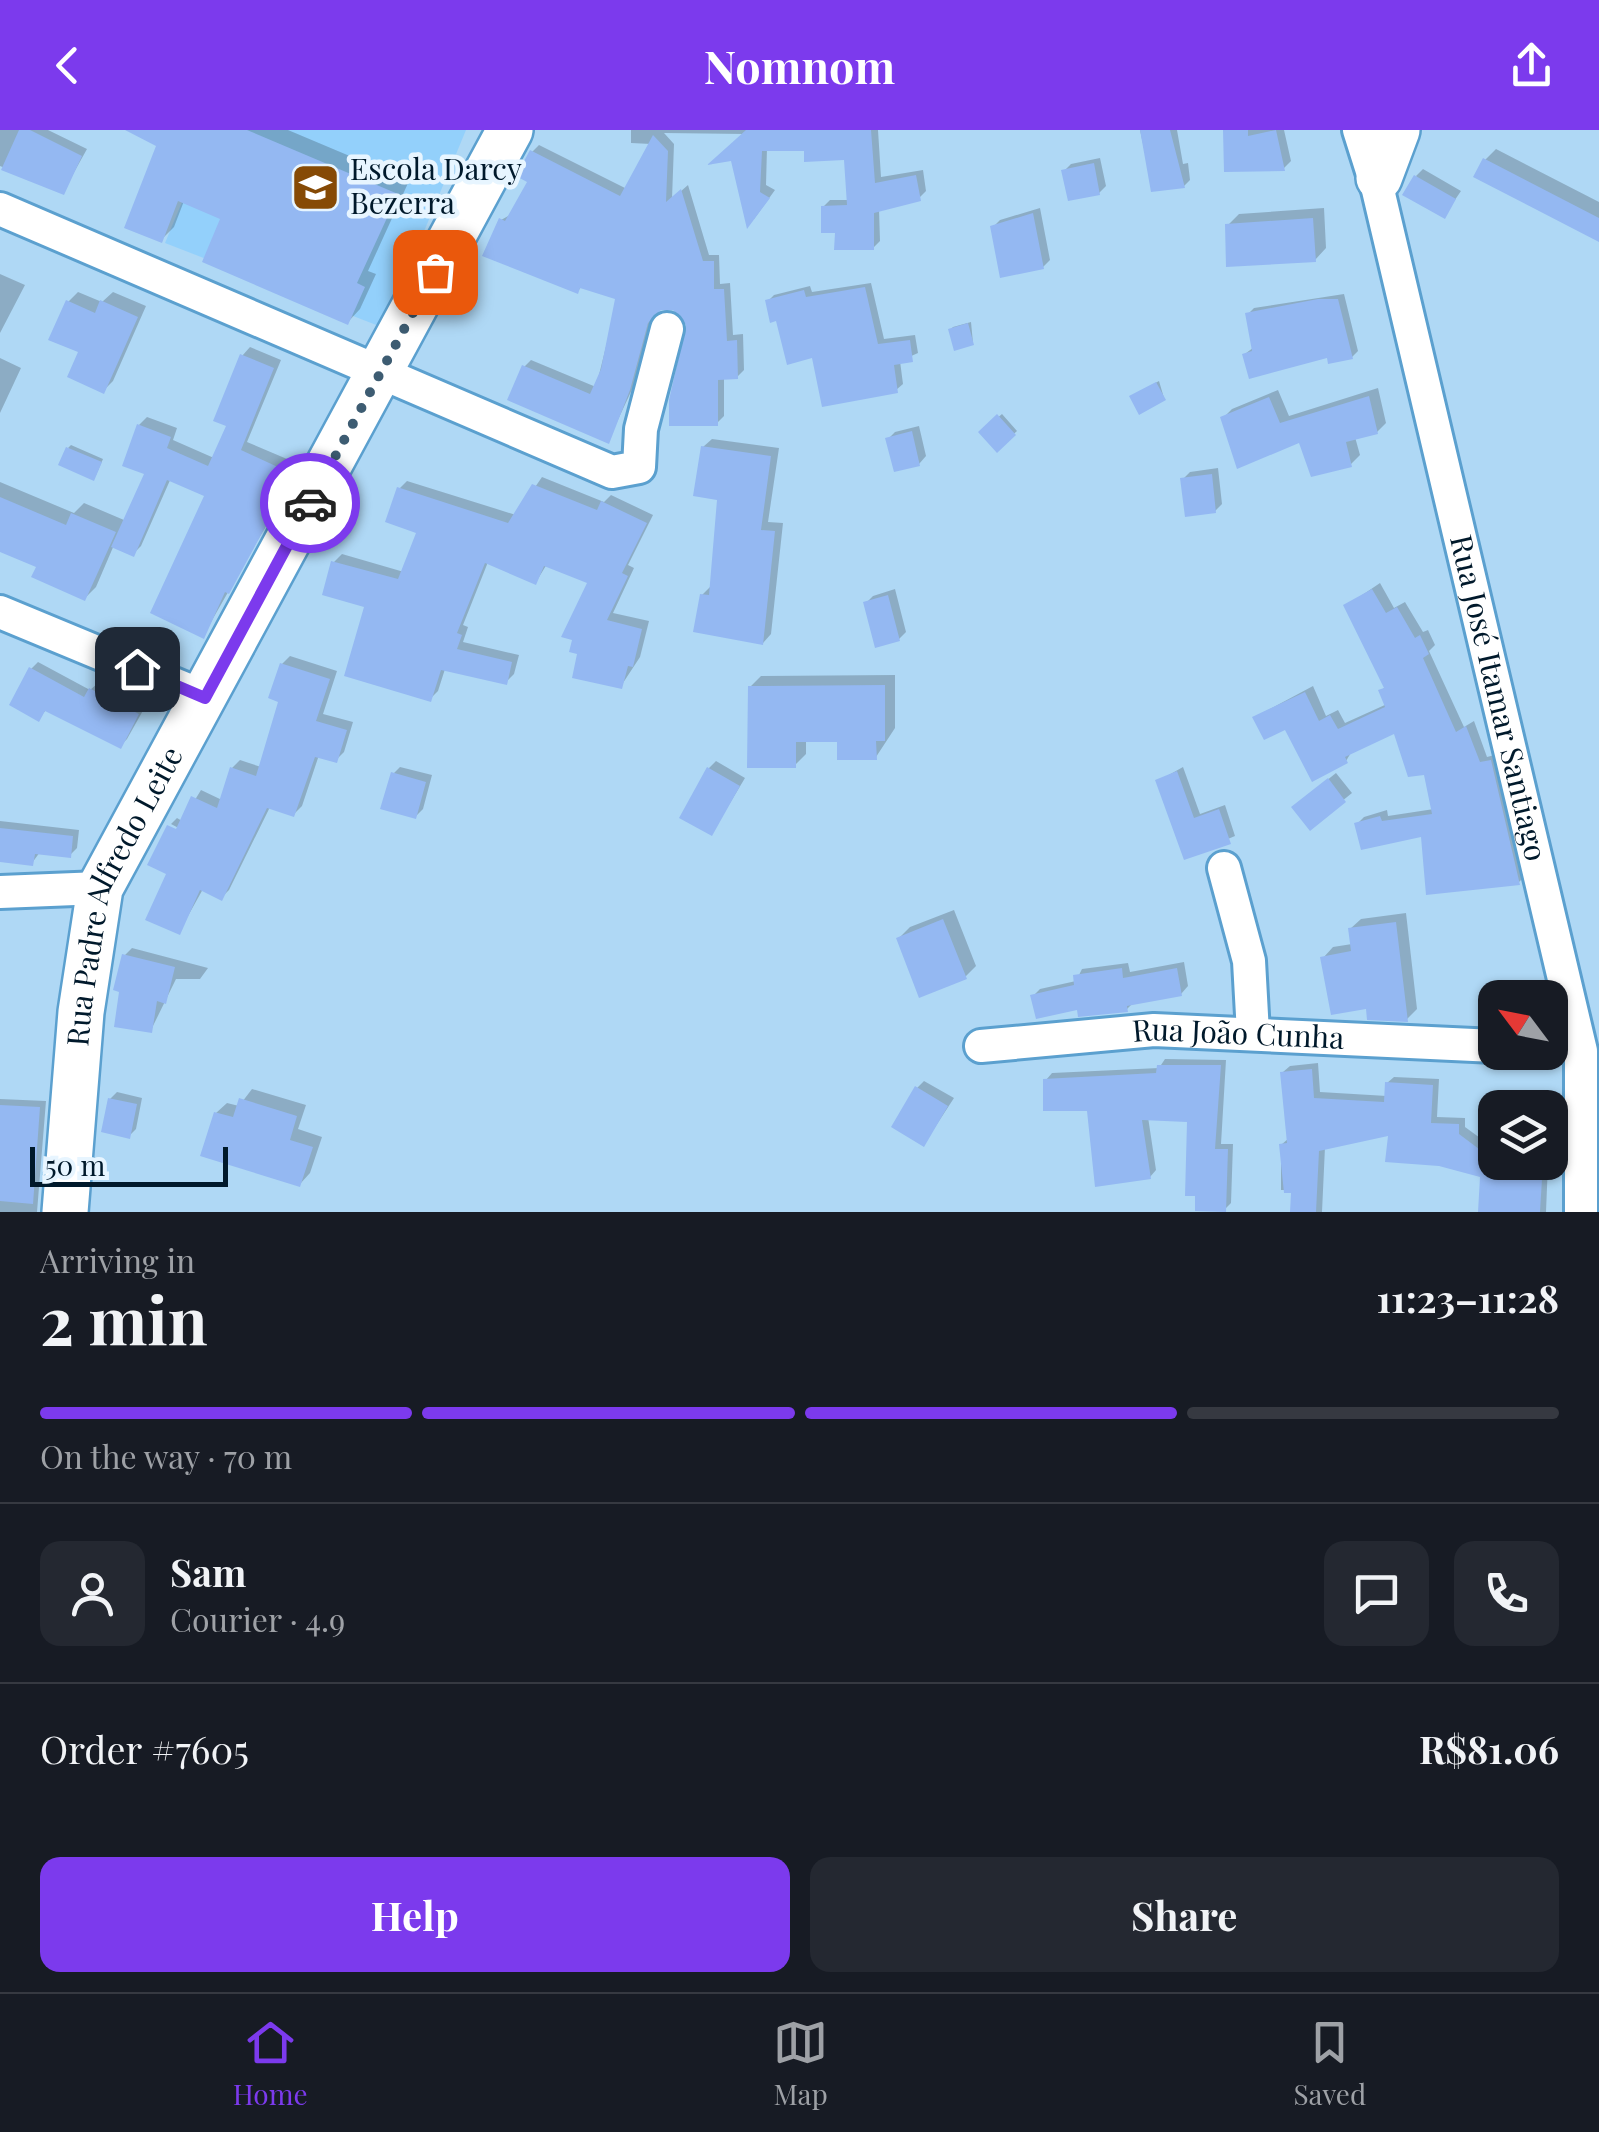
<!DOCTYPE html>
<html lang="en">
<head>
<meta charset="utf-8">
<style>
	:root { --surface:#171b24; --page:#242831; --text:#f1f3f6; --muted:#9ea1a6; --line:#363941; --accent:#7c3aed }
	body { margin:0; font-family:"Playfair Display",serif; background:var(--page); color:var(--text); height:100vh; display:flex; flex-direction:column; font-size:38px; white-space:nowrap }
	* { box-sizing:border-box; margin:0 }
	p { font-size:32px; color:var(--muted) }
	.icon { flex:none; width:55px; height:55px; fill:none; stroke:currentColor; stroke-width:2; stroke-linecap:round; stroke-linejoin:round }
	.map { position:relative; height:1082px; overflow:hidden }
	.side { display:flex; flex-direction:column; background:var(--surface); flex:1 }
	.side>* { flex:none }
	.needle { width:65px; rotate:302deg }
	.tools { position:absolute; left:1478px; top:850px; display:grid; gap:20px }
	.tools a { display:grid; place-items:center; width:90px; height:90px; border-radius:20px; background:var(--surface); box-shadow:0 2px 8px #0004; font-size:50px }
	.scale { position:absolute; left:30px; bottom:25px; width:198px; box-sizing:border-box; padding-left:10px; border:5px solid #00192b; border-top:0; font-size:28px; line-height:35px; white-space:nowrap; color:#00192b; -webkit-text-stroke:8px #e7f5ff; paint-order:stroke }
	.pin { position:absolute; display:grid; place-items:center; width:85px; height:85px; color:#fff; margin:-42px; border-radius:20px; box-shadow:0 5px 15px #0006 }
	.courier { position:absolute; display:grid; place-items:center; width:100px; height:100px; margin:-50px; border:8px solid #7c3aed; border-radius:50%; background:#fff; color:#222; box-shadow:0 2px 12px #0007 }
	.headline em { font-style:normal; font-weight:700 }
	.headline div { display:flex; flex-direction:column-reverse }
	.headline { display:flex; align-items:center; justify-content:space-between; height:170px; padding:0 40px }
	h1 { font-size:65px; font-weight:700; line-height:75px }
	.bar { display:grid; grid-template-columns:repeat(4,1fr); gap:15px 10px; align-content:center; height:120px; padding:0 40px }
	.bar i { height:12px; border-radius:8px; background:var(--line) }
	.bar .selected { background:var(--accent) }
	.bar p { grid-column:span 4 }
	.line { display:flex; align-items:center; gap:25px; padding:0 40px; border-top:2px solid var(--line) }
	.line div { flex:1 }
	.round { display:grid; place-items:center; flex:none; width:105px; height:105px; border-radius:20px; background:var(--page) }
	.action { display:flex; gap:20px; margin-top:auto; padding:20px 40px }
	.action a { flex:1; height:115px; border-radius:20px; background:var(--accent); color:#fff; font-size:40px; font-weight:700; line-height:115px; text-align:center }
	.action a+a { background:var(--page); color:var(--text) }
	header { display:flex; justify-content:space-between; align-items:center; height:130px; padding:0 40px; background:var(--accent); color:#fff; font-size:45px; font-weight:700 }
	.tab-bar { display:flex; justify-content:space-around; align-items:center; height:140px; border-top:2px solid var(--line); background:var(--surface); font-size:28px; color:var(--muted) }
	.tab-bar a { display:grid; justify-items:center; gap:5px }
	.tab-bar .selected { color:var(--accent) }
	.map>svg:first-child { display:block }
	.built { fill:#93d0fb }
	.shadow { fill:#0003 }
	.building { fill:#94b8f2 }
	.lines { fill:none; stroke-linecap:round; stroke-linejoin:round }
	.street-casing { stroke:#5ba0cf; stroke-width:38 }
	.secondary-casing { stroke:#5ba0cf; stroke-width:50 }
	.street { stroke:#fff; stroke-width:32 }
	.secondary { stroke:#fff; stroke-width:45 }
	.done { stroke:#3d5c72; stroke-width:10; stroke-dasharray:0 18 }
	.route { stroke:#7c3aed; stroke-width:12 }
	.labels { text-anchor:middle; stroke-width:9; stroke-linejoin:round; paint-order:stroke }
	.poi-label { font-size:30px; fill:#00192b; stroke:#e7f5ff; text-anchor:start }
	.street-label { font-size:30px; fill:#00192b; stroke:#e7f5ff }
</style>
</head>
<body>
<header><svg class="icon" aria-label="back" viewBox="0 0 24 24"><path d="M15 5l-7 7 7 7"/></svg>Nomnom<svg class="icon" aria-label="share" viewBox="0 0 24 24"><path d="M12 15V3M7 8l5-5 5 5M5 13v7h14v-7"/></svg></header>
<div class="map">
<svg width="1599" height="1082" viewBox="0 0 1599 1082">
	<rect width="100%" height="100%" fill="#afd8f5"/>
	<path class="built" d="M212,0H466L384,198L165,113Z"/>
	<path class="shadow" d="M0,0H48L87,19L63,62L0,36Z
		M131,0H288L409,51L368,141L376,144L360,179L348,192L223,88L184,71L174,97L161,110L159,15Z
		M631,0H878L881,47L923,40L926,61L919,68L879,79L880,111L873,118L837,100L823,77L830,70H849L846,27L806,19L767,18L766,55L775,60L754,89L744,4L664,3L674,14L672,69L688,55L709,125H719L720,154L730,153L733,205L743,204L744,240L737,247H724V286L717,293L684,184L671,177L656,181L636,251L608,311L524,237L531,230L596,257L618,168L582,156L578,161L501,90L512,84L530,51L532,22L539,15L627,59L651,14L631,13Z
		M1140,0H1177L1183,34L1188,33L1190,50L1184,56L1153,60Z
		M1226,0H1284L1291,31L1284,38Z
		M1496,19L1599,72V109L1485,30Z
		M1100,28L1106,56L1099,63L1064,41L1071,34Z
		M1423,39L1461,61L1444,86L1416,46Z
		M1040,78L1050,130L1043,137L993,97L1000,90Z
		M1324,78L1326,118L1315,130L1228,95L1239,84Z
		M0,144L25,155L0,203Z
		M871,153L884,209L915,205L918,223L900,231L903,254L896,260L814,225L768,171L774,165L810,156L812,162Z
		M78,162L102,172L113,162L146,176L113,251L103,261L81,221L68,172Z
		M1344,164L1358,221L1352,227L1245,224L1254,217L1248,184L1254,178Z
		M971,192L973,213L950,200L953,197Z
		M250,217L281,230L247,312L287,329L276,354L287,359L203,506L208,364L171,348L141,416L133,424L114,415L96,457L85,468L39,436L0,419V352L74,383L84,373L124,390L147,343L139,295L147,287L177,298L173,310L214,328L229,294L242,226Z
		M0,228L21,238L0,283Z
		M1159,251L1164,268L1135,264Z
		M1378,258L1386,293L1377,302L1355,307L1360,325L1351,334L1301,309L1223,288L1232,279L1278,260L1289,286Z
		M1002,284L1017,301L997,319L981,302Z
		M919,296L926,326L919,334L888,309L895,302Z
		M712,309L779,318L768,392L783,393L771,504L763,513L702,465L712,455L720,368L703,317Z
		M71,315L103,329L96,345L68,318Z
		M1218,338L1222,374L1215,381L1183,349L1190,342Z
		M542,347L604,372L611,365L653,385L628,435L634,438L613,483L649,491L640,527L621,556L590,452L547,434L536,452L488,432L463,495L468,497L463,512L519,525L514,544L506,552L445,539L438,561L430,569L334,432L342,424L404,442L419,402L399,359L407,351L516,385Z
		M1380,453L1394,478L1405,472L1423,502L1428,500L1435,515L1429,521L1464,597L1474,591L1487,627L1498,624L1526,745L1519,752L1423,704L1357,694L1364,687L1387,680L1388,686L1434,679L1427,643L1396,601L1352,621L1346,631L1286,597L1255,587L1313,556L1326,586L1338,580L1345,593L1387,574L1381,561L1386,556L1346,476Z
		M895,459L906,502L899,509L866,473L873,466Z
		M290,526L337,541L323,584L353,592L344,622L336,630L319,625L302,676L294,684L270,677L229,760L221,768L203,759L179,802L188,703L171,694L177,688L182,691L201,660L222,670L232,638L240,630L261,637L281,570L282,534Z
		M38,532L90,560L98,553L145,577L127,609L120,616L47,579L39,588L31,539Z
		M895,545V598L876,627L839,610L806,609V624L795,635L750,557L761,546Z
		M716,631L745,648L712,703L709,638Z
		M400,637L432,645L423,679L416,686L393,644Z
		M1183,637L1200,684L1225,675L1235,706L1185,727L1158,651Z
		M1336,643L1352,663L1310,697L1301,671Z
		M0,691L79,700L77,718L70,725L40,722L32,733L0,730Z
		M954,780L976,836L965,847L899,808L910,797Z
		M1406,783L1417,879L1407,889L1368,876L1323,828L1333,817L1352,814L1350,799L1361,789Z
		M132,818L208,838L200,849H176L151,900L125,825Z
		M1184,832L1188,856L1181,864L1134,872L1126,880L1079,877L1033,866L1040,859L1076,851L1082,839L1128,833L1130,842Z
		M1165,929L1226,930L1221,1014H1233L1231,1073L1225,1079L1190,989L1148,987L1156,1040L1150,1047L1089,978L1046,950L1052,943L1159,938Z
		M1318,933L1320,962L1387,966V953L1394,947L1439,949L1437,987L1465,988V997L1487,1013L1495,1012V1032H1550V995L1565,994V1026L1558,1033H1548L1546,1082H1480L1482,1045L1390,1003L1325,1017L1322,1082H1292L1293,1060H1281V1015L1289,1008L1283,942L1290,936Z
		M924,951L954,968L924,1014L917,958Z
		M252,959L306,975L298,999L322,1007L310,1043L300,1054L216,983L227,973L239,976Z
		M117,962L142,968L136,999L129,1006L110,969Z
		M0,969L46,971L37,1082H0Z"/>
	<path class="building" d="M19,0H30L82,26L64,65L1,40Z
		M125,0H247L398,64L357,153L365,157L348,195L202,132L220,89L178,71L162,113L124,98L156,16Z
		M746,0H871L875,53L916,45L921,71L874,83V120H834L835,103H821V76L847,75L844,30L804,32V21H762L760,62L770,68L747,99L731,31L707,35Z
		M1140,0H1170L1185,58L1151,62Z
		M1223,0H1248V6L1276,0L1285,41L1224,42Z
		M653,5L668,21L666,72L681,59L703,131H714V159H724L727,211L737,210L738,249L718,250V296H669V270L686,195L673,180H661L648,193L630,260L609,314L507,270L522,235L590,264L601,239L615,169L580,158L578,164L482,126L499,88L505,91L527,52L516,46L530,20L620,66Z
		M1483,28L1599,88V112L1473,47Z
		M1094,33L1100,65L1068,71L1061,40Z
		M1414,45L1456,69L1445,89L1402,65Z
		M1033,83L1044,139L1000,148L990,96Z
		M1313,88L1316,132L1226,137L1225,94Z
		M865,157L878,214L910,210L913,232L894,235L898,263L822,277L812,228L787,235L776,191L770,193L765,170L804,160L806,167Z
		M1318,169H1338L1353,229L1328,234L1327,228L1249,249L1242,224L1252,221L1245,183Z
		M66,170L95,183L100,170L138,187L104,264L67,247L78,222L48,210Z
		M968,193L974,215L954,221L948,199Z
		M240,224L274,238L241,320L280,338L269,363L281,368L229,464L225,462L204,509L150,483L204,366L167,350L134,427L111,417L144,344L122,336L137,294L171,307L167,318L208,336L226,296L213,291Z
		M1156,252L1166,270L1139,285L1129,266Z
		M1369,266L1378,304L1346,312L1352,337L1311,347L1299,313L1237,339L1220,287L1269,267L1280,293Z
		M997,284L1016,305L997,323L978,302Z
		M912,301L920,336L894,342L885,308Z
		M701,316L771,326L761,400L775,401L763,515L693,502L700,464L709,465L717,370L693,366Z
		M66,317L102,332L94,351L58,335Z
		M1212,344L1216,383L1185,387L1180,348Z
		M532,354L597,380L601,371L647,393L622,443L628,446L607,490L642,499L633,537L628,536L622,559L572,548L577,524L569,522L572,510L561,507L587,453L544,436L536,455L485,433L457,503L462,505L457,519L512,532L507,555L441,540L431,572L344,546L364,477L322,465L331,431L398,449L416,403L385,392L397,357L508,393Z
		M0,367L66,395L71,383L116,402L85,471L31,447L36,437L0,422Z
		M1372,459L1386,483L1397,477L1415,508L1420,505L1429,524L1423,528L1456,602L1466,596L1480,632L1491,630L1520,755L1426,765L1421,707L1361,720L1354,693L1380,686L1382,691L1432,684L1424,645L1408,647L1394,604L1345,627L1348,633L1312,652L1285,600L1264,610L1252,587L1305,562L1319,591L1330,585L1338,599L1385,577L1378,560L1384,558L1343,475Z
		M888,465L900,511L875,518L863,472Z
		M280,533L330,549L316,591L347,600L337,633L315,627L294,687L267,678L222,771L200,760L180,805L145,790L166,744L147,735L167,695L176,699L191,666L217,678L230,637L256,646L278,572L268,568Z
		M29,537L84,567L89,558L139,584L121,619L45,581L39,592L9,575Z
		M885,555V611H876L877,630H837V612H796V638H747L748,556Z
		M707,637L740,656L712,706L679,688Z
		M1177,641L1194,688L1219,679L1231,714L1184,730L1155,650Z
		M391,642L426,652L416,689L380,679Z
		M1328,648L1346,672L1310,701L1291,677Z
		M0,698L73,706L71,728L35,724L33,736L0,732Z
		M943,789L967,849L919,868L896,808Z
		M1396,792L1408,892L1367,890L1366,879L1331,885L1320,827L1351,821L1348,798Z
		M122,824L175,837L166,874L157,871L152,903L114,897L119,862L113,860Z
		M1122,838L1123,848L1177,838L1182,866L1127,876L1128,882L1078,887L1077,880L1036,889L1030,865L1074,855L1073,845Z
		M1157,935H1221L1215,1019H1228L1226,1082L1195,1081V1066H1185L1187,992L1142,990L1151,1049L1095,1057L1087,981H1043V949L1156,943Z
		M1312,939L1314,968L1384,972L1385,952L1433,955L1431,993L1459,994V1004L1479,1019L1495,1016V1032H1543L1540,1082H1478L1480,1047L1439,1036L1385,1032L1388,1006L1319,1021L1316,1082H1290L1291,1063H1284L1279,1014L1287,1013L1280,942Z
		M915,956L948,976L924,1017L891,997Z
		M108,968L137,974L130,1009L101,1002Z
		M239,968L297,986L290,1010L313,1017L300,1057L200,1026L214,982L233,987Z
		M0,975L40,977L33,1074L0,1071Z"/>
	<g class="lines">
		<defs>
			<g id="street">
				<path id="s1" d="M1359,0L1378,60L1581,921V1082"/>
				<path d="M0,79L612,342L639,337L641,299L667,199"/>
				<path d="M0,482L205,567"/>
				<path d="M1224,738L1249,831L1253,903"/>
				<path d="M0,762L100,758"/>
				<path id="s2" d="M981,916L1154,900L1495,916"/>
			</g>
			<g id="secondary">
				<path d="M1379,48L1397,0"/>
				<path id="s3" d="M65,1082L81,882L100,758L510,0"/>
			</g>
		</defs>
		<use href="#street" class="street-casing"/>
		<use href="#secondary" class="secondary-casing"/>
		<use href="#street" class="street"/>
		<use href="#secondary" class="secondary"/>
	</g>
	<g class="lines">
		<path class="done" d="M310,373L435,142"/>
		<path class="route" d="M137,539L205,568L310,373"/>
	</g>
	<defs>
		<symbol id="school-square" viewBox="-11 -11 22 22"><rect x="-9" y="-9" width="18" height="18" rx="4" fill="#864a05" stroke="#e7f5ff"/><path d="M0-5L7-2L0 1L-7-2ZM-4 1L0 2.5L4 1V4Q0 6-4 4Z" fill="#fff"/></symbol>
	</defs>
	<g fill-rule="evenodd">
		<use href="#school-square" x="288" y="30" width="55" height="55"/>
	</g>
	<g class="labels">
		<g class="poi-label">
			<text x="350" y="50">Escola Darcy<tspan x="350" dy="34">Bezerra</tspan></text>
		</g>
		<g class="street-label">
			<text dy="10" stroke="none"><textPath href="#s1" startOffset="585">Rua José Itamar Santiago</textPath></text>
			<text dy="10" stroke="none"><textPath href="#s3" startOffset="325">Rua Padre Alfredo Leite</textPath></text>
			<text dy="10" stroke="none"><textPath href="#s2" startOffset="258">Rua João Cunha</textPath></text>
		</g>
	</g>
</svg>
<div class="tools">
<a><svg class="needle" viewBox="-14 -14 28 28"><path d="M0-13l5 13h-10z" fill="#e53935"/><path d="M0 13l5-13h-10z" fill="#9ea1a6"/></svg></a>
<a><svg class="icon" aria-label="layers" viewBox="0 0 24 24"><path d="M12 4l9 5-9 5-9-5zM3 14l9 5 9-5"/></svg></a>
</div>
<div class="scale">50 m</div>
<div class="pin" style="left:435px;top:142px;background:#ea580c"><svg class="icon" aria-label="bag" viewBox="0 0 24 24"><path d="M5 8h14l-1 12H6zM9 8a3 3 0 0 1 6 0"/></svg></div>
<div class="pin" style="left:137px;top:539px;background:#1f2937"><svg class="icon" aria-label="home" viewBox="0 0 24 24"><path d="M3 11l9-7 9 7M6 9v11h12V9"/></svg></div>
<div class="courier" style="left:310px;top:373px"><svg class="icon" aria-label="car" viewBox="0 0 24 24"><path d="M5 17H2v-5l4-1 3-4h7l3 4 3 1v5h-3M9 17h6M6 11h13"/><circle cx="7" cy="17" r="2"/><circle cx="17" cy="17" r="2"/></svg></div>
</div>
<section class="side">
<div class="headline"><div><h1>2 min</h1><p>Arriving in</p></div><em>11:23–11:28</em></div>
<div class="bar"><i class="selected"></i><i class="selected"></i><i class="selected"></i><i></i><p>On the way · 70 m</p></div>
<div class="line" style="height:180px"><a class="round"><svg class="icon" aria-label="person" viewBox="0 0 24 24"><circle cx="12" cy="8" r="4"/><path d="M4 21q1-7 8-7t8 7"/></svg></a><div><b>Sam</b><p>Courier · 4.9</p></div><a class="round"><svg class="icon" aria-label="chat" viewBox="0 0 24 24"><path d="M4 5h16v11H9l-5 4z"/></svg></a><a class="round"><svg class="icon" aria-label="phone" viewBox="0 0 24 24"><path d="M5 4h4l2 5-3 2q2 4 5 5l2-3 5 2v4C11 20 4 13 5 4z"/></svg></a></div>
<div class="line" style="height:130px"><div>Order #7605</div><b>R$81.06</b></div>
<div class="action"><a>Help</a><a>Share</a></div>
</section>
<nav class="tab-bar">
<a class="selected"><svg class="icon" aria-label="home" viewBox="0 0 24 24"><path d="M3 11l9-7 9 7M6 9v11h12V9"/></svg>Home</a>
<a><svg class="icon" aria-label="map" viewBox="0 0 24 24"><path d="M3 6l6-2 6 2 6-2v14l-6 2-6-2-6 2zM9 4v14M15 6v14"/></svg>Map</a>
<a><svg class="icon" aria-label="saved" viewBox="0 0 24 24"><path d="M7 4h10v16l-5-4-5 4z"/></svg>Saved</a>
</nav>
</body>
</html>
